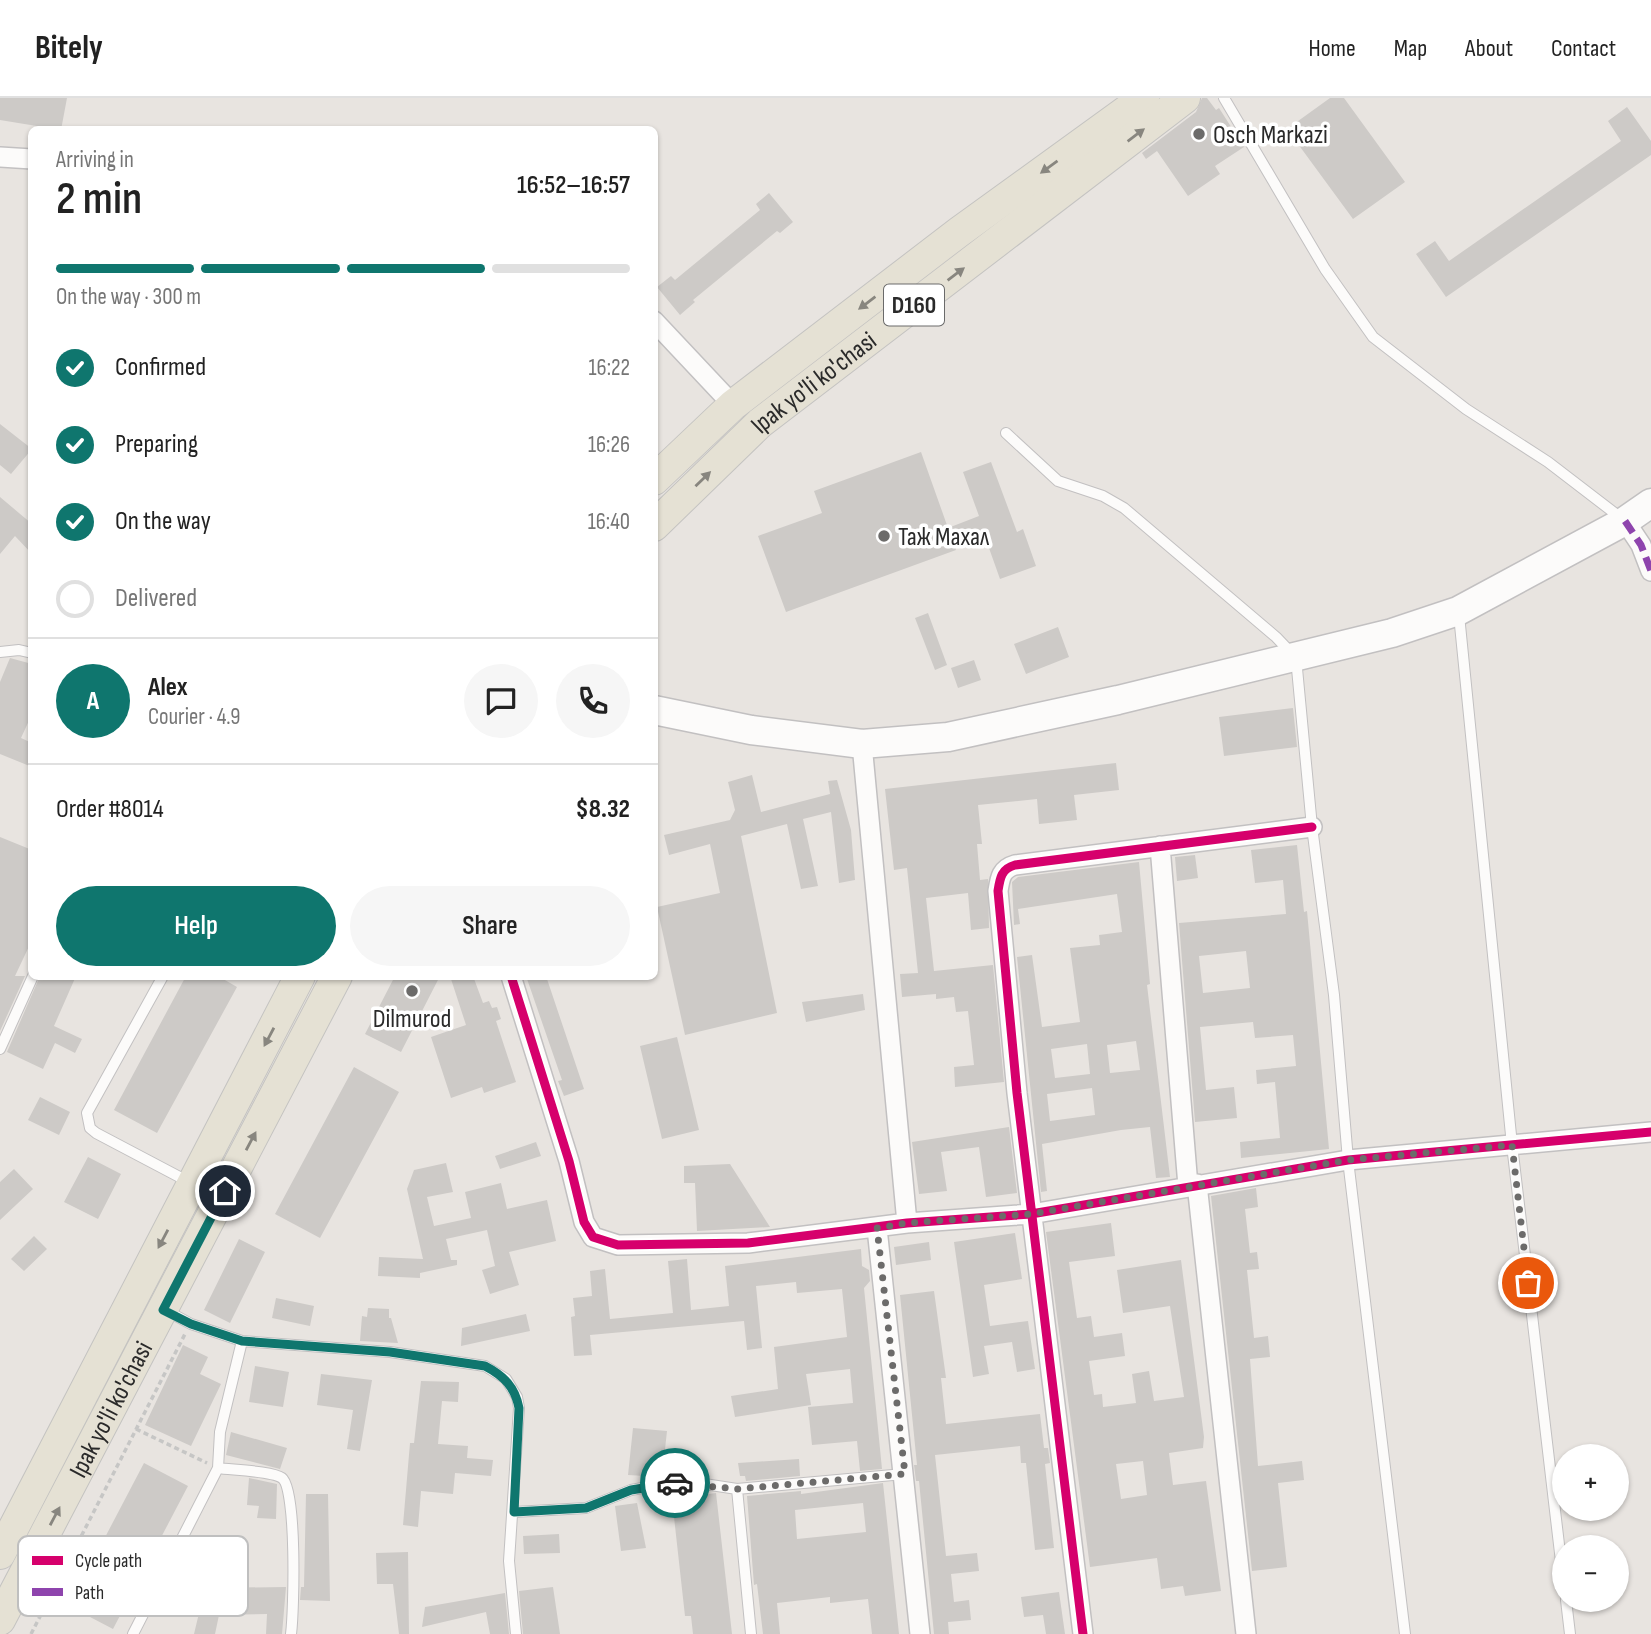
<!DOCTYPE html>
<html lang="en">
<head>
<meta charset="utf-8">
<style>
	:root { --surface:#fff; --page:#f6f6f6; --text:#222; --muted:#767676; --line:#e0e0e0; --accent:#0f766e }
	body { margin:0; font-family:"Sofia Sans Condensed",sans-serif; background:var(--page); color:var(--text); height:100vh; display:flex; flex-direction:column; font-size:26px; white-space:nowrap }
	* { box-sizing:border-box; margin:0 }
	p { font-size:23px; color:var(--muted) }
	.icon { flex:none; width:38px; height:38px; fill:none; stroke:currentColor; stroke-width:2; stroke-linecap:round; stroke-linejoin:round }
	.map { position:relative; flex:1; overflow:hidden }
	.drawer { position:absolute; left:28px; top:28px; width:630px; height:854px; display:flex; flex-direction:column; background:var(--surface); border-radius:10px; box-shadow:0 2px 5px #0004 }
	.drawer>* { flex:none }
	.tools { position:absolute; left:1552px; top:1346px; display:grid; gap:14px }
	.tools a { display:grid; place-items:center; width:77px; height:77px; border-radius:50%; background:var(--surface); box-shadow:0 2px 5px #0004; font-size:35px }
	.pin { position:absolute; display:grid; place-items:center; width:60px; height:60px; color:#fff; margin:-30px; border:4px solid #fff; border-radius:50%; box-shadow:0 2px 7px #0007 }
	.courier { position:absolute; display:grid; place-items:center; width:70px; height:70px; margin:-35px; border:5px solid #0f766e; border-radius:50%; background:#fff; color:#222; box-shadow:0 2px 9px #0007 }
	.head em { font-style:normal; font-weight:600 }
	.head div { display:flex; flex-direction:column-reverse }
	.head { display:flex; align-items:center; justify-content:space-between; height:119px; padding:0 28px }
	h1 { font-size:46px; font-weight:600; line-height:52px }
	.bar { display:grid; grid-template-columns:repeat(4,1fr); gap:10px 7px; align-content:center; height:84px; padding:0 28px }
	.bar i { height:9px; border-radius:5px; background:var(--line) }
	.bar .selected { background:var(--accent) }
	.bar p { grid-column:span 4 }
	.line { display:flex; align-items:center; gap:18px; padding:0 28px; border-top:2px solid var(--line) }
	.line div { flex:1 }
	.round { display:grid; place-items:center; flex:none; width:74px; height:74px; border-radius:37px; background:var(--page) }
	ol { padding:0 28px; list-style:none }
	li { display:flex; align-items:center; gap:21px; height:77px }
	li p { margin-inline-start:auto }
	li .icon { padding:7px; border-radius:50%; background:var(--accent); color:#fff; stroke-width:4 }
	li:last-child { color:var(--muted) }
	li i { width:38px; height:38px; border:4px solid var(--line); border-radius:50% }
	.button { display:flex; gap:14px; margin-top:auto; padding:14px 28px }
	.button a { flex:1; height:80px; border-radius:42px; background:var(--accent); color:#fff; font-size:28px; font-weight:600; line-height:80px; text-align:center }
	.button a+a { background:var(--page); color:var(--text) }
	header { display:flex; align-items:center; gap:42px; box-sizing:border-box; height:98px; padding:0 35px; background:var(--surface); border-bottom:2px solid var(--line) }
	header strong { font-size:33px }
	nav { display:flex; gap:38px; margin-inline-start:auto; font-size:24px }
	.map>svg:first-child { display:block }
	.building { fill:#cdcac7; fill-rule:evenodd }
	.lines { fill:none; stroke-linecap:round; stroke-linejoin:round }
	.lane-casing { stroke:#c2c0c1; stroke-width:12 }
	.street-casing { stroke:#c2c0c1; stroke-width:22 }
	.secondary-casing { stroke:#c2c0c1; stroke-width:31 }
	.primary-casing { stroke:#c4c3c1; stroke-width:32 }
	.path { stroke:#c6c6c5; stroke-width:3.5; stroke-dasharray:5 3.5; stroke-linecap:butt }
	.lane { stroke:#fcfbfa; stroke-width:10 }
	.street { stroke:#fcfbfa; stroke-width:19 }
	.secondary { stroke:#fcfbfa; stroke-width:28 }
	.primary { stroke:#e5e1d4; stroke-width:30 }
	.quiet { stroke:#8e44ad; stroke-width:7; stroke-dasharray:14 7; stroke-linecap:butt }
	.cycleway-casing { stroke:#fff; stroke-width:13 }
	.cycleway { stroke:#d6006c; stroke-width:9 }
	.oneway { fill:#88867f }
	.done { stroke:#6c6b6a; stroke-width:7; stroke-dasharray:0 12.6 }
	.route { stroke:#0f766e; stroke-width:9 }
	.poi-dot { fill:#6c6b6a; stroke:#fff; stroke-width:2.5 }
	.labels { text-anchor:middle; stroke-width:7; stroke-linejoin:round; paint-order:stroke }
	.shield { fill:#fff; stroke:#6a6a6a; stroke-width:2 }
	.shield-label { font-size:24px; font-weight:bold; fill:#2a2a2a }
	.poi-label { font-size:26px; fill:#2a2a2a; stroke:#fff; text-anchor:start }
	.street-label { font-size:26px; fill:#2a2a2a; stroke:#fff }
	.key { fill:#fff; stroke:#bfbfbf; stroke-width:2 }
	.key-label { font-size:19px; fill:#2a2a2a }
</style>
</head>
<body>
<header>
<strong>Bitely</strong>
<nav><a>Home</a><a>Map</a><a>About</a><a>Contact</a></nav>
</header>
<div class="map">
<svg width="1651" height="1536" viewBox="0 0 1651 1536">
	<rect width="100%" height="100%" fill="#e8e4e0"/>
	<path class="building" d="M0,0H67L61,32L0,22Z
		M1202,0H1207L1216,12L1219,10L1244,49L1215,68L1220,76L1188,98L1157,53L1146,61L1142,55L1196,14Z
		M1330,0H1344L1405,84L1353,121L1287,31Z
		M1627,9L1651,43V57L1446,199L1416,156L1435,143L1449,163L1621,43L1608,23Z
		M769,95L793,124L780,135L777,133L693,202L695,204L680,217L657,189L671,178L675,182L760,112L756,106Z
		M0,326L32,351L11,376L0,367Z
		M921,354L948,430L979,418L963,374L991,364L1017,434L1023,431L1036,468L1000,481L984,436L954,447L956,452L786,514L758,438L822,415L814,393Z
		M0,399L32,426V456L15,438L0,456Z
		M928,515L947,567L935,572L915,520Z
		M1058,529L1069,559L1026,576L1014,546Z
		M10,560L32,566V616L21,640L32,645V669L0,656V584Z
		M974,562L981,582L958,590L951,570Z
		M1293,610L1297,649L1224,658L1219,619Z
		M1116,665L1119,692L1074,697L1077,722L1039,726L1037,701L978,707L982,746H977L980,782L988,781L989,830L971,832L968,795L926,800L934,873L993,867L1004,984L955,989L954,969L974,967L968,913L956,914L954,899L936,901V896L902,899L900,876L918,875L907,770L894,772L885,691Z
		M752,677L761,714L830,696L828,683L837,682L851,732L855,782L839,785L831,714L803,721L818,788L801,791L787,726L741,738L777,915L685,937L657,809L720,795L710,746L669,757L664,737L730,722L735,712L728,684Z
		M0,739L32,752V842L15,878H25L0,933Z
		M1297,747L1304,814L1307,813L1329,1051L1241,1060L1240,1044L1280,1040L1275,984L1257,986L1256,972L1296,968L1293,937L1255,940L1253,924L1200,929L1206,992L1234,989L1237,1020L1195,1024L1179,825L1286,816L1283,782L1255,785L1251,752ZM1246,853L1250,890L1203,895L1199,858Z
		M1195,757L1198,780L1177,783L1175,759Z
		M1139,764L1150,886L1147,887L1170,1079L1156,1080L1150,1029L1121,1032L1042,1046L1047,1093L1041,1094L1017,859L1032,857L1042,929L1080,924L1070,850L1100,847L1099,837L1122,834L1117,796L1018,811L1020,826L1014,827L1012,784L1018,779ZM1136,943L1140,972L1110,975L1107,947ZM1087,946L1090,976L1055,980L1051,951ZM1092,990L1095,1017L1050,1023L1047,996Z
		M40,878H76L54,928L82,941L75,955L55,945L43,971L7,954Z
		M186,878H218L237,889L157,1035L114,1012Z
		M395,878H440L401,954L365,936Z
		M450,878H473L483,905L489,903L492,910L497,909L501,921L496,923L516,984L484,995L482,989L451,1000L431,939L466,927Z
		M526,878H546L584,991L564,998L558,983L562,982Z
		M863,896L865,912L806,924L802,904Z
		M677,939L699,1032L662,1041L640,948Z
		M354,969L399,994L320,1140L275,1116Z
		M40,999L70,1014L59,1037L28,1022Z
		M1009,1029L1017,1095L986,1099L979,1049L941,1054L947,1093L919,1096L912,1044Z
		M536,1044L541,1058L500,1071L495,1058Z
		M88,1059L121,1076L98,1121L64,1104Z
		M446,1065L453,1094L427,1099L434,1128L471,1120L465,1094L501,1085L507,1111L547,1102L556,1143L509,1154L519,1187L490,1196L482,1172L495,1168L487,1132L446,1141L451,1162H457V1167L420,1175V1180L378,1178L379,1159L423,1161L407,1091L414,1072Z
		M730,1066L770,1129L697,1133L695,1085H684V1068Z
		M14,1071L33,1091L0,1122V1084Z
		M1256,1090L1258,1109L1245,1111L1250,1155L1257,1154L1259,1171L1247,1172L1254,1240L1268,1238L1270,1259L1250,1261L1258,1368L1302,1363L1304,1382L1278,1385L1287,1469L1252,1473L1211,1098Z
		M1111,1125L1115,1158L1069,1164L1077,1220L1091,1218L1094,1239L1122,1235L1125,1258L1089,1263L1094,1297L1102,1296L1103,1309L1136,1305L1132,1276L1149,1273L1154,1303L1184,1299L1170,1208L1123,1215L1117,1172L1181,1162L1204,1339L1203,1350L1169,1355L1173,1387L1206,1383L1221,1493L1185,1498L1183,1488L1161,1491L1157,1460L1090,1469L1046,1134ZM1143,1363L1147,1397L1121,1401L1116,1366Z
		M1015,1135L1022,1181L984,1187L990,1228L1028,1223L1035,1271L1017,1274L1012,1244L984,1248L989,1276L973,1279L954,1144Z
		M34,1138L47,1151L24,1173L11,1161Z
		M239,1141L265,1154L230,1225L204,1212Z
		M929,1144L931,1162L896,1167L894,1149Z
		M861,1151L862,1168L869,1172L870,1183L864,1190L882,1371L860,1373L857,1343L812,1347L808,1309L853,1305L850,1271L806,1276L811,1307L735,1319L731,1298L778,1291L774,1249L847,1239L842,1191L797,1195L796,1184L756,1188L762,1250L747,1252L744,1223L590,1237L592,1257L574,1258L571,1219L575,1218L573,1200L592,1198L590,1173L605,1171L610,1221L673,1215L668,1163L687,1161L691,1212L729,1208L725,1168Z
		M934,1193L946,1280H941L946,1326L1040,1316L1044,1350H1048L1050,1365L1045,1366L1054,1450L1035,1452L1026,1365H1021L1020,1348L935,1357L946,1458L977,1455L979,1473L951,1476L954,1504L969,1502L971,1522L948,1524L949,1536H934L919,1383H916L914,1367H917L900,1197Z
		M276,1200L314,1208L310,1228L272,1220Z
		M368,1210L389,1211V1220H391L398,1245L360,1243L362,1218L367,1219Z
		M526,1216L530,1233L461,1248L462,1230Z
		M183,1247L208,1259L200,1276L221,1286L191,1348L145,1327Z
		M255,1268L289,1274L283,1309L249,1304Z
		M321,1276L372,1282L360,1353L347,1351L353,1312L317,1307Z
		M421,1283L459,1284L458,1304L442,1303L438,1346L468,1348L467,1360L493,1362L491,1378L455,1375L453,1396L421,1393L418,1429L403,1427L410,1345H414Z
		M633,1330L667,1333L662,1379L628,1377Z
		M231,1334L287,1350L280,1371L226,1357Z
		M799,1361L800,1378L746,1383L745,1378H740L738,1365Z
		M144,1365L188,1388L113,1531L69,1508Z
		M249,1380L277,1386L276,1421L257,1420L259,1408L247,1407Z
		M883,1385L899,1536H872L868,1501L830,1505V1499L777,1505L780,1536H763L757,1486L754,1487L747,1398L801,1393V1396ZM863,1405L866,1434L797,1441L795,1412Z
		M716,1395L732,1536H693L691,1518H685L672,1401Z
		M306,1396H328L330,1503L300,1502L301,1489H304Z
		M637,1405L646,1450L621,1453L615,1408Z
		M559,1436L560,1455L524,1456L523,1438Z
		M408,1454L409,1536H399L393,1486H377L376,1455Z
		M286,1489L282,1536H266L267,1516L219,1517L215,1536H194L205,1490Z
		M553,1489L560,1536H523L519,1493Z
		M1059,1494L1065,1536H1046L1043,1517L1024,1519L1021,1499Z
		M505,1495L509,1536H490L486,1514L422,1529L425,1509Z"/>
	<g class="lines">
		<defs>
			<path id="lane" d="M1224,0L1325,171L1373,239L1466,311L1548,364L1621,420
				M1006,335L1058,383L1103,398L1124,410L1276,539L1296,560L1312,729L1334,897L1348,1062L1405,1536
				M1459,517L1512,1047L1564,1489
				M0,554L19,552L32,555
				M163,878L87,1015L90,1030L96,1035L189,1084
				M0,951L33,878
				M165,1212L191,1226L242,1243L390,1254L485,1268L506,1281L517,1299L519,1310L509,1463L516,1536
				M218,1370C232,1372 272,1373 282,1380C297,1391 294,1513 291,1536
				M737,1391L751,1536
				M514,1414L586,1410L631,1392L665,1386L698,1385L737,1391L904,1376
				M1566,1502L1570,1536
				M133,1536L218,1370L220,1334L242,1243"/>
			<path id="street" d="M0,59L32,61
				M654,223L733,307
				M1625,423L1641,447L1651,473
				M862,646L907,1125
				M1160,748L1188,1088
				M511,878L569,1063L584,1124L593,1139L618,1147L748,1145L907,1125L1031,1116L1348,1062L1651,1034
				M1197,1086L1246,1536
				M877,1130L920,1536
				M1083,1536L1017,995L998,793C1000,780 1001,771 1015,767L1312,729"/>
			<path id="secondary" d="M654,612L751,632L862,646L948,639L1118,602L1392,535L1458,513L1625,423L1651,405"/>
			<g id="primary">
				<path d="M654,382L733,307L959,134L1144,0"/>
				<path id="s1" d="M654,428L760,325L1185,0"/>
				<path d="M0,1456L300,878"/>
				<path id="s2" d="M0,1522L337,878"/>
			</g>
		</defs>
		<use href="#lane" class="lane-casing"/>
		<use href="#street" class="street-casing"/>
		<use href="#secondary" class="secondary-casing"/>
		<use href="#primary" class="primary-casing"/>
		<path class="path" d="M136,1331L207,1365
			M31,1536L185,1236"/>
		<use href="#lane" class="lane"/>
		<use href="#street" class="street"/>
		<use href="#secondary" class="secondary"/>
		<use href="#primary" class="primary"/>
		<path class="quiet" d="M1625,423L1641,447L1651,473"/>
		<defs>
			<path id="cycleway" d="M511,878L569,1063L584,1124L593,1139L618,1147L748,1145L907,1125L1031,1116L1348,1062L1651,1034
				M1083,1536L1017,995L998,793C1000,780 1001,771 1015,767L1312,729"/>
		</defs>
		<use href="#cycleway" class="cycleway-casing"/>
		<use href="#cycleway" class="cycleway"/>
	</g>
	<defs><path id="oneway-solid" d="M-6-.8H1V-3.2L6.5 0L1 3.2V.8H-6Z" transform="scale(1.75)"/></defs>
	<g class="oneway">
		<use href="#oneway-solid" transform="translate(1136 37) rotate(-37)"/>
		<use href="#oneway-solid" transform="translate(1049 69) rotate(144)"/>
		<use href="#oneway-solid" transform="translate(956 176) rotate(-37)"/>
		<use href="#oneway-solid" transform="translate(867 205) rotate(143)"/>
		<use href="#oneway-solid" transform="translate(703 381) rotate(-44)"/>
		<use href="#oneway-solid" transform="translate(269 939) rotate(118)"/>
		<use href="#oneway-solid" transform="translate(251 1043) rotate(-62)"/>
		<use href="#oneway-solid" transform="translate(163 1141) rotate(118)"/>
		<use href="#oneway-solid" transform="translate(55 1418) rotate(-62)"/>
	</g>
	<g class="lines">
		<path class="done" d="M675,1385L737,1391L905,1376L877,1130L907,1125L1031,1116L1348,1062L1512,1047L1528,1185"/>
		<path class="route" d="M225,1093L163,1212L191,1226L242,1243L390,1254L485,1268C504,1278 515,1289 519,1310L514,1414L586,1410L631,1392L675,1385"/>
	</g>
	<g class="poi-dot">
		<circle cx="1199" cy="36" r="7"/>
		<circle cx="884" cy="438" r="7"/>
		<circle cx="412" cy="893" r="7"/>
	</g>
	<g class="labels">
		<rect class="shield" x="884" y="186.5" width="60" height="41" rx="5"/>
		<g class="shield-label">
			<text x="914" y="215">D160</text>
		</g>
		<g class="poi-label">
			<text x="1213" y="45">Osch Markazi</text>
			<text x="898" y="447">Таж Махал</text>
			<text x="412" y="929" text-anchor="middle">Dilmurod</text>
		</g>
		<g class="street-label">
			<text dy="9" stroke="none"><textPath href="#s1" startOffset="215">Ipak yo'li ko'chasi</textPath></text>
			<text dy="9" stroke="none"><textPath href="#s2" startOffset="238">Ipak yo'li ko'chasi</textPath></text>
		</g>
	</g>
	<rect x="18" y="1438" width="230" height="80" rx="10" class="key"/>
	<rect x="32" y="1458" width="31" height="9" fill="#d6006c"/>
	<rect x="32" y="1490" width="31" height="8" fill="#8e44ad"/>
	<g class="key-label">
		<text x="75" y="1469">Cycle path</text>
		<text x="75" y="1501">Path</text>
	</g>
</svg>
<div class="tools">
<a>+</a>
<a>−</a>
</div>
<div class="pin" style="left:1528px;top:1185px;background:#ea580c"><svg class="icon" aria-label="bag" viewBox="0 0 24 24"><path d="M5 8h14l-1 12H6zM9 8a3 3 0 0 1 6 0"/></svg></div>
<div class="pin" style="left:225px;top:1093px;background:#1f2937"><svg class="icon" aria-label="home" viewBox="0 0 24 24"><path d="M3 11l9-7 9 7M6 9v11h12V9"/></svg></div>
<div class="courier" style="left:675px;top:1385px"><svg class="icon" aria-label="car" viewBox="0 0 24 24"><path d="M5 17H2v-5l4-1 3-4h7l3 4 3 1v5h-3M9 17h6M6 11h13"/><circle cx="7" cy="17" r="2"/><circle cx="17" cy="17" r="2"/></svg></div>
<section class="drawer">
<div class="head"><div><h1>2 min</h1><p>Arriving in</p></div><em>16:52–16:57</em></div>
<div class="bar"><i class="selected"></i><i class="selected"></i><i class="selected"></i><i></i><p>On the way · 300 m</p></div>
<ol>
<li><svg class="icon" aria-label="check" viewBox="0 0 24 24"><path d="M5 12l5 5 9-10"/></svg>Confirmed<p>16:22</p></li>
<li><svg class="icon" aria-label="check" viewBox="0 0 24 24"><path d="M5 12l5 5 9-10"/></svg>Preparing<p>16:26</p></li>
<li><svg class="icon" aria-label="check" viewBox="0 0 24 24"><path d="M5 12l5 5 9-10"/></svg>On the way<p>16:40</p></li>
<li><i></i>Delivered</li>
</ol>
<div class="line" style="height:126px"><b class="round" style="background:var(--accent);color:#fff">A</b><div><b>Alex</b><p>Courier · 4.9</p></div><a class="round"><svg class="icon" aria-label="chat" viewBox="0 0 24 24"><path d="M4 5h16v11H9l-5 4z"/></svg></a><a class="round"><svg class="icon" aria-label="phone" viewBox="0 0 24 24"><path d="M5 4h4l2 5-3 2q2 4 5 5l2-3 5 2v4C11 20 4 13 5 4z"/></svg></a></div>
<div class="line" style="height:91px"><div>Order #8014</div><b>$8.32</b></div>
<div class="button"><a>Help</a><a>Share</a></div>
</section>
</div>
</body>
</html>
